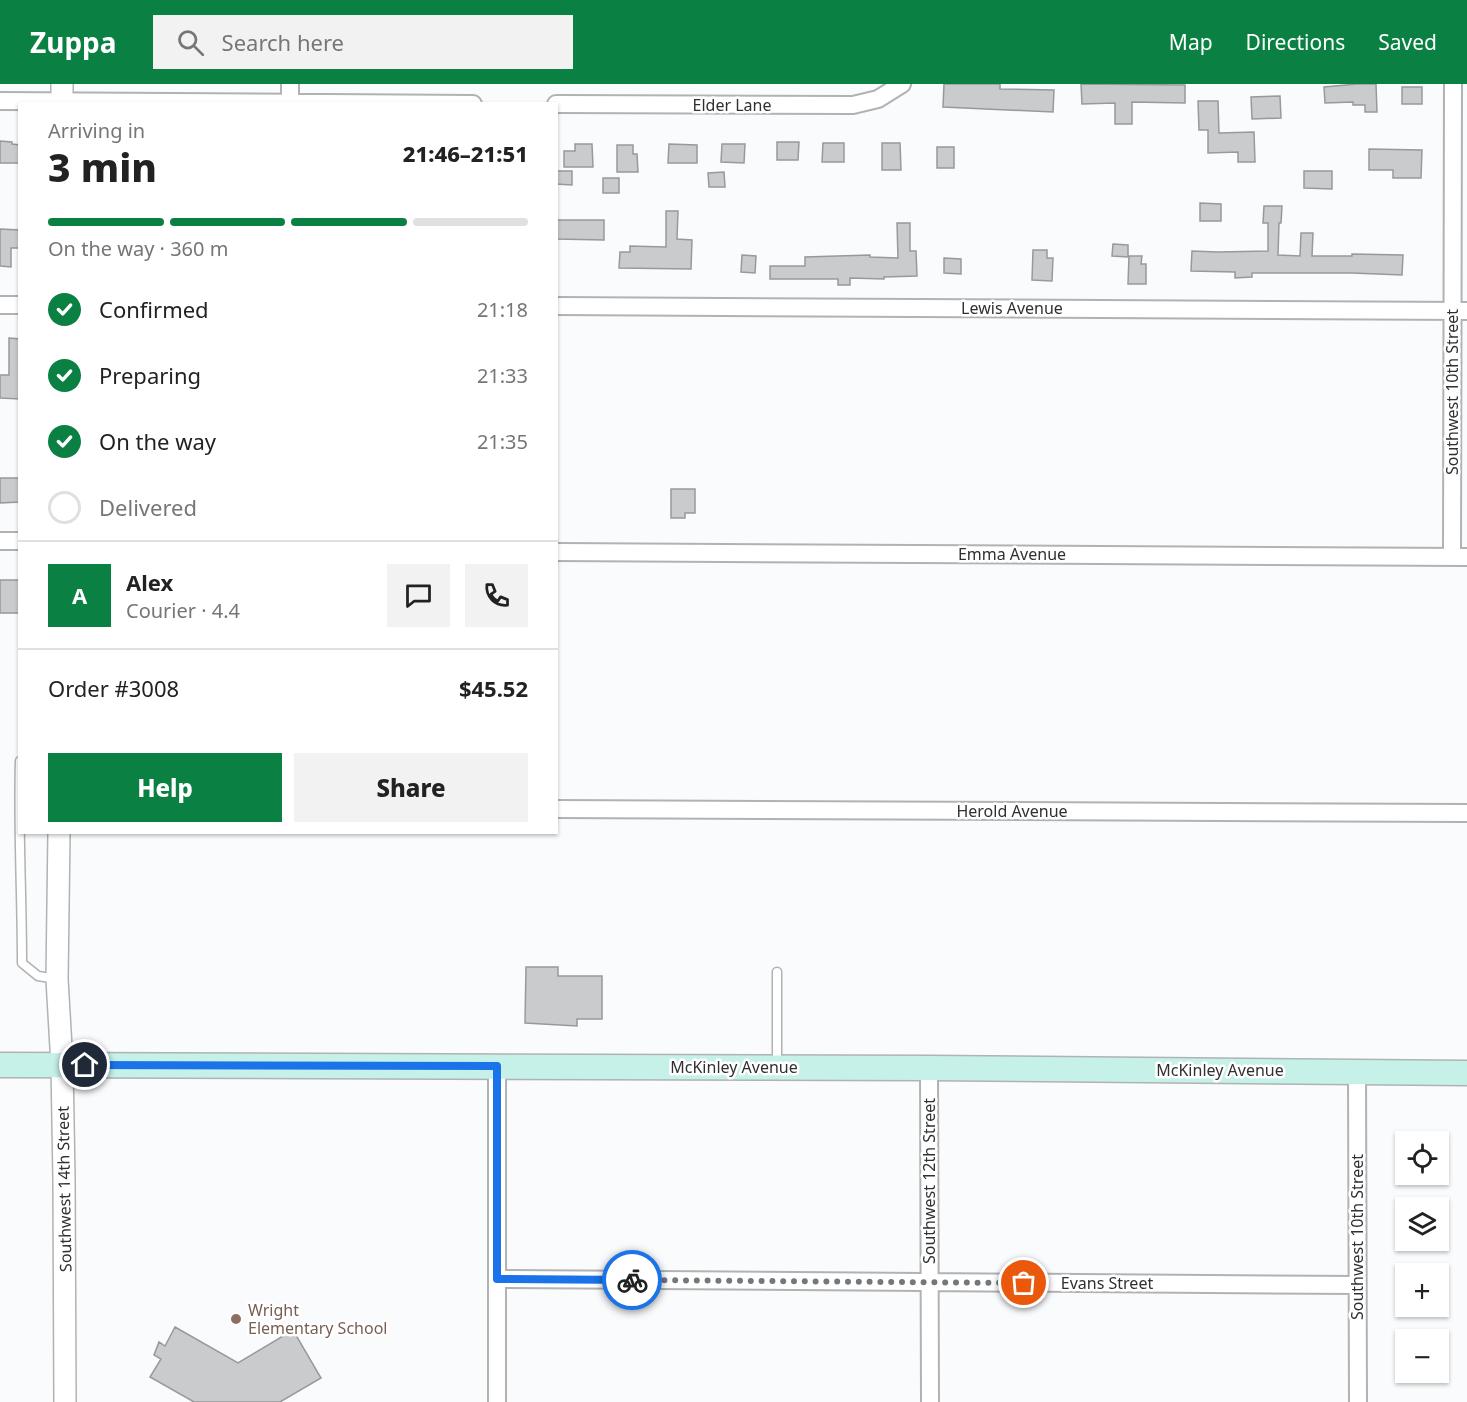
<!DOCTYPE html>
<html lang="en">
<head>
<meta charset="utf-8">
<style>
	:root { --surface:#fff; --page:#f2f2f2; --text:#222; --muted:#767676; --line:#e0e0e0; --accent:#0b8043 }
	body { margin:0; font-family:"Noto Sans",sans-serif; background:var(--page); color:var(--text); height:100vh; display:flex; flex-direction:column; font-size:22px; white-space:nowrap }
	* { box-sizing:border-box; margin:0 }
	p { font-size:20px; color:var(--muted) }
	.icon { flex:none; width:33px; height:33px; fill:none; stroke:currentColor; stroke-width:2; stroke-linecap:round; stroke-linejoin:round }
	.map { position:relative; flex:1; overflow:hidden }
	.drawer { position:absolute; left:18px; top:18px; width:540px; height:732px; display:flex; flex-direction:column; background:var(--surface); border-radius:0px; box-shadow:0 2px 4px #0004 }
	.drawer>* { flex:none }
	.tools { position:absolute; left:1395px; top:1047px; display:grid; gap:12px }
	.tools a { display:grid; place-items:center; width:54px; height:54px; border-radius:0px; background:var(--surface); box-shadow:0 2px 4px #0004; font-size:30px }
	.pin { position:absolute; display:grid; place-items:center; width:51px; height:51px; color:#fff; margin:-26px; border:3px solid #fff; border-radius:50%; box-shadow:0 2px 6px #0007 }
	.courier { position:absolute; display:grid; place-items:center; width:60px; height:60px; margin:-30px; border:4px solid #1a73e8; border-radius:50%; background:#fff; color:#222; box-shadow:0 2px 8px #0007 }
	.overview em { font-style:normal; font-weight:800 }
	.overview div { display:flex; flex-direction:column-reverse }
	.overview { display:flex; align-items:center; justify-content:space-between; height:102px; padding:0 30px }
	h1 { font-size:39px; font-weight:800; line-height:45px }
	.bar { display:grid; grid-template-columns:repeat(4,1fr); gap:9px 6px; align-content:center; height:72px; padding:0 30px }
	.bar i { height:8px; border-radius:4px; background:var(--line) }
	.bar .active { background:var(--accent) }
	.bar p { grid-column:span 4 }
	.line { display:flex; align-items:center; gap:15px; padding:0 30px; border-top:2px solid var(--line) }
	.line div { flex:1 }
	.round { display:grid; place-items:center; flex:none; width:63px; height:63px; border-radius:0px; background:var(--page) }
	ol { padding:0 30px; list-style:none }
	li { display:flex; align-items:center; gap:18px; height:66px }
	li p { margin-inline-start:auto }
	li .icon { padding:6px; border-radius:50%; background:var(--accent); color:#fff; stroke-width:4 }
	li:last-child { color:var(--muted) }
	li i { width:33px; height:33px; border:3px solid var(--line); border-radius:50% }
	.primary-button { display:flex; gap:12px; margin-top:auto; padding:12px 30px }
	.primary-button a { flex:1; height:69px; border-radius:0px; background:var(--accent); color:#fff; font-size:24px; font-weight:800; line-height:69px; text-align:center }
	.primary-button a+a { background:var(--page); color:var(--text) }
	header { display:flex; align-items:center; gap:36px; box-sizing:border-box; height:84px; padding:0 30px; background:var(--accent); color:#fff }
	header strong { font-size:28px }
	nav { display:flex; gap:33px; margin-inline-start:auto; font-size:21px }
	.search { width:420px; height:54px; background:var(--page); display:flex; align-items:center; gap:15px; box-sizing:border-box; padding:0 21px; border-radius:0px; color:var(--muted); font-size:22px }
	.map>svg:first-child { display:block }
	.building { fill:#cacbcd; stroke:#98999b; stroke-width:1.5 }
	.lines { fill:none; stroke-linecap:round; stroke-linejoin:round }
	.service-casing { stroke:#b0b2b4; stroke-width:11 }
	.minor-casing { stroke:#b0b2b4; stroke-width:20 }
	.tertiary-casing { stroke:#b0b2b4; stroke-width:24 }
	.secondary-casing { stroke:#b0b2b4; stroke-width:27 }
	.service { stroke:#fff; stroke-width:8 }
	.minor { stroke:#fff; stroke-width:16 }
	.tertiary { stroke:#fff; stroke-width:21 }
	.secondary { stroke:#c5f1e9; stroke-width:24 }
	.done { stroke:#767778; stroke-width:6; stroke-dasharray:0 10.8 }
	.route { stroke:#1a73e8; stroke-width:8 }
	.education-dot { fill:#8d6e63; stroke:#fff; stroke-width:2 }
	.labels { text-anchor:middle; stroke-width:5; stroke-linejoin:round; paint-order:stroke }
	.street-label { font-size:16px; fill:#303031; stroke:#fff }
	.education-label { font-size:16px; fill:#785e54; stroke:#fff; text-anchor:start }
</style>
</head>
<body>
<header>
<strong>Zuppa</strong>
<div class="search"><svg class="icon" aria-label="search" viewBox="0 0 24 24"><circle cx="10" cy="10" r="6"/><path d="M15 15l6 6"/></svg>Search here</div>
<nav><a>Map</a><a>Directions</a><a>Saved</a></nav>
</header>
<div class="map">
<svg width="1467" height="1318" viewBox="0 0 1467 1318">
	<rect width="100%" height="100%" fill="#f9fbfc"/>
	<path class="building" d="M944,0H1000V5L1054,6L1053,28L943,23Z
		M1081,0L1185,1V19L1132,18V40H1115V19L1082,20Z
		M1357,0H1376L1377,28H1365V21H1353V18L1325,19L1324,3Z
		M1402,3H1422V20H1402Z
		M1280,12L1281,34L1252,35L1251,13Z
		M1198,17H1218L1219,49L1254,48L1255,78H1238V68L1208,69V46H1199Z
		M0,57L12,58V60L20,61V79H0Z
		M777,58H799L798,76H777Z
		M823,59H844V78H822Z
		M882,59H900L901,86H882Z
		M575,60H592L593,83H564V67H575Z
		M669,60L697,61V79H668Z
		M722,60H745L744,79L721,78Z
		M617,61H633V70H637L638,88H617Z
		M937,63H954V84H937Z
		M1369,65L1422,66L1421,94H1393V86H1369Z
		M556,87H572V101L556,100Z
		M1304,87H1332V105L1304,104Z
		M724,88L725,103H709L708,89Z
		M603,94H619V109H603Z
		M1200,119L1221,120V137H1200Z
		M1264,122H1282L1281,139H1279L1278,171L1300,172L1301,149H1313L1312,172H1352V170L1403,171L1402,191L1352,189H1252V193L1235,194V188L1191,187L1192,167L1218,168L1268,167V139H1263Z
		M666,127H678L677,155L692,156L691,185L619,184L620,168H630V162L666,163Z
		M556,136H604V156L556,155Z
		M897,139H910V167H916L917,192L884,193V195L850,194V201H838V195H770V182H805V173L870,171V173L898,174Z
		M0,145L20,146V164H11V183L0,182Z
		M1113,160L1128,161V173L1112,172Z
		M1033,166H1047V174H1053L1052,197L1032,196Z
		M742,171L756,172L755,189L741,188Z
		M1129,172H1142L1141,180H1146V200H1128Z
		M944,174L961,175V190L944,189Z
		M9,254L20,255V315L0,314V291H9Z
		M0,394H20V418L0,419Z
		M671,405H695V429H685V434H671Z
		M0,496H20V529H0Z
		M526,883H558V892H602V935H577V942L525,939Z
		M175,1243L238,1279L293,1246L321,1294L280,1318H194L150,1293L161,1275L154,1271L159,1258L165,1262Z"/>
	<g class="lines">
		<defs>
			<path id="service" d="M20,677C18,744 22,811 22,879L38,892L57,895
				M777,981V888"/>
			<path id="minor" d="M0,17L473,20
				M290,20V0
				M556,20L853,21L878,15L902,0
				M0,221H20
				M556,222L1467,227
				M0,457H20
				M556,468L1467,473
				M1452,473L1453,0
				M556,725L1467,729
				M497,982V1318
				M929,984L930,1318
				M1357,987L1358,1318
				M497,1195L1357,1201"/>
			<path id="tertiary" d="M62,20V0
				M59,748L57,895L62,981L64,1095L65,1318"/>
			<path id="secondary" d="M0,981L929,984L1467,989"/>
		</defs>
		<use href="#service" class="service-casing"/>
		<use href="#minor" class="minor-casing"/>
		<use href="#tertiary" class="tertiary-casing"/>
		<use href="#secondary" class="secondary-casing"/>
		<use href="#service" class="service"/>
		<use href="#minor" class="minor"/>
		<use href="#tertiary" class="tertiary"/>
		<use href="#secondary" class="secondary"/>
	</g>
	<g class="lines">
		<path class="done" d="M632,1196L1024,1199"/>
		<path class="route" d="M85,981L497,982V1195L632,1196"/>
	</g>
	<circle class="education-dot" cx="236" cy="1235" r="6"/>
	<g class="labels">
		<g class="street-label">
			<text x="732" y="27">Elder Lane</text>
			<text x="1012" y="230">Lewis Avenue</text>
			<text transform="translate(1452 308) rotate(-90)" y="6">Southwest 10th Street</text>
			<text x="1012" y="476">Emma Avenue</text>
			<text x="1012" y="733">Herold Avenue</text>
			<text x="734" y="989">McKinley Avenue</text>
			<text x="1220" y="992">McKinley Avenue</text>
			<text transform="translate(929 1097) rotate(-90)" y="6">Southwest 12th Street</text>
			<text transform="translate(64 1105) rotate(-91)" y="6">Southwest 14th Street</text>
			<text transform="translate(1357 1153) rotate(-90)" y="6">Southwest 10th Street</text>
			<text x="1107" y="1205">Evans Street</text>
		</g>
		<g class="education-label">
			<text x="248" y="1232">Wright<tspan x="248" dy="18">Elementary School</tspan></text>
		</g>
	</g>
</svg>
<div class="tools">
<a><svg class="icon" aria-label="locate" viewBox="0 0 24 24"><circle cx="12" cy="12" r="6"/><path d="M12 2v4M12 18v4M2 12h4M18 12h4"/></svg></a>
<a><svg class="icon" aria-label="layers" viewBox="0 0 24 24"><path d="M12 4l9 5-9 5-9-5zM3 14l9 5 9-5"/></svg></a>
<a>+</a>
<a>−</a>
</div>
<div class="pin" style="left:1024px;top:1199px;background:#ea580c"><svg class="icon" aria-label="bag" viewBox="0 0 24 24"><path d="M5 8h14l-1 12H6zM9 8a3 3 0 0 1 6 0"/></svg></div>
<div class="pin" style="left:85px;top:981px;background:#1f2937"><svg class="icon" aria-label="home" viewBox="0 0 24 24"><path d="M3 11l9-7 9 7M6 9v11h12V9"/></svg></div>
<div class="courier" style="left:632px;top:1196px"><svg class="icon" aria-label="bike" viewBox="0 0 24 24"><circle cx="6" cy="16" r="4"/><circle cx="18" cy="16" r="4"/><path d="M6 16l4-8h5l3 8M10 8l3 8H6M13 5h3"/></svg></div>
<section class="drawer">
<div class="overview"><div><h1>3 min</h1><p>Arriving in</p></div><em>21:46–21:51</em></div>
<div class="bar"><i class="active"></i><i class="active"></i><i class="active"></i><i></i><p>On the way · 360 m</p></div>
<ol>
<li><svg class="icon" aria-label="check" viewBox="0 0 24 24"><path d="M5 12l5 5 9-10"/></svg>Confirmed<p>21:18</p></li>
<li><svg class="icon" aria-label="check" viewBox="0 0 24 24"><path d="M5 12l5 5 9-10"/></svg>Preparing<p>21:33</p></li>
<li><svg class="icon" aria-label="check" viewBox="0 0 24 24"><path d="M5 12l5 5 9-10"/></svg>On the way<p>21:35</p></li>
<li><i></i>Delivered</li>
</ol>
<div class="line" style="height:108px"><b class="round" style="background:var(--accent);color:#fff">A</b><div><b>Alex</b><p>Courier · 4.4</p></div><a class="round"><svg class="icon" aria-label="chat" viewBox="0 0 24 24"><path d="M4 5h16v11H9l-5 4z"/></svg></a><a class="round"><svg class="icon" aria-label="phone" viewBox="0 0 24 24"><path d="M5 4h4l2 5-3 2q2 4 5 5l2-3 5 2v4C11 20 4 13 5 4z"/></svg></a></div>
<div class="line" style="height:78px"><div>Order #3008</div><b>$45.52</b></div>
<div class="primary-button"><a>Help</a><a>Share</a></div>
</section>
</div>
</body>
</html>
